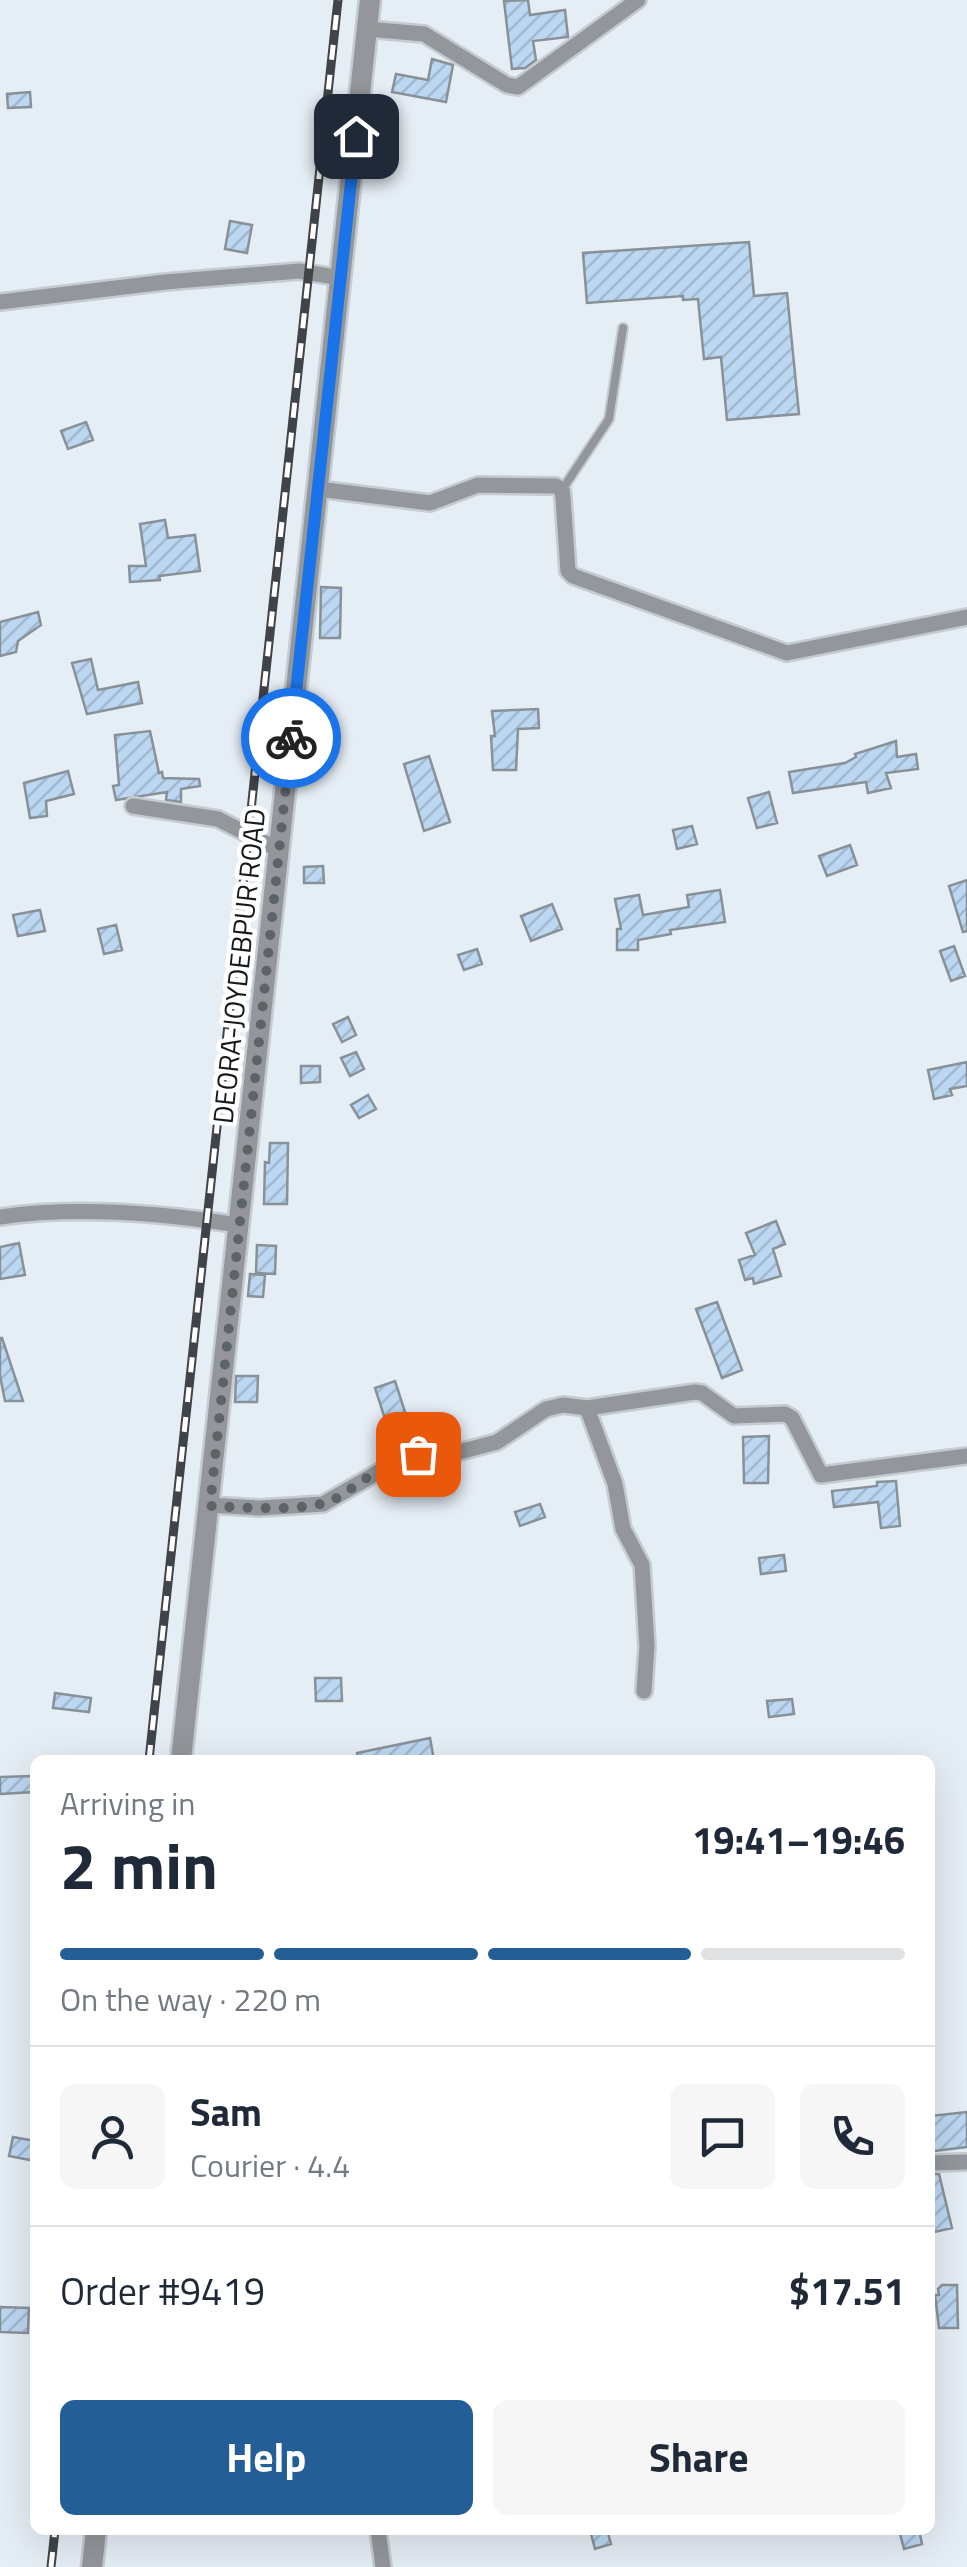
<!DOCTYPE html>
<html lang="en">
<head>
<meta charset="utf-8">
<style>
	:root { --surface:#fff; --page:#f6f6f7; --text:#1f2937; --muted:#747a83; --line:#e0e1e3; --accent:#235f96 }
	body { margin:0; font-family:"Titillium Web",sans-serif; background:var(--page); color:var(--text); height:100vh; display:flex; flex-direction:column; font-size:38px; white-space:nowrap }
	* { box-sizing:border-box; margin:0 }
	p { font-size:32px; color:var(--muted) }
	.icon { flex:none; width:55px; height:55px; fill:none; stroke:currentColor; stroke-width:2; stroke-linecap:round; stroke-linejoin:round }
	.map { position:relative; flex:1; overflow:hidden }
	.panel { position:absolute; left:30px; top:1755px; width:905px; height:780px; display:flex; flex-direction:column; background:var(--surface); border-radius:15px; box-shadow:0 10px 40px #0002 }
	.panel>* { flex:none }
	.pin { position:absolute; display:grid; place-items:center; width:85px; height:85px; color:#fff; margin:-42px; border-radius:20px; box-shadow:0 5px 15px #0006 }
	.courier { position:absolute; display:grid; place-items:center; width:100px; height:100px; margin:-50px; border:8px solid #1a73e8; border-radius:50%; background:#fff; color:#222; box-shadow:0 2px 12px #0007 }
	.overview em { font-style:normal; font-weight:700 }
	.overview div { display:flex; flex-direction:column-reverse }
	.overview { display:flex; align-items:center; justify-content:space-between; height:170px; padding:0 30px }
	h1 { font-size:65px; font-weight:700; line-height:75px }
	.bar { display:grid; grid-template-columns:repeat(4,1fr); gap:15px 10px; align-content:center; height:120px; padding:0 30px }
	.bar i { height:12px; border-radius:8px; background:var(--line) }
	.bar .selected { background:var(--accent) }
	.bar p { grid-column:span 4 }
	.line { display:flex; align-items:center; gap:25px; padding:0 30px; border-top:2px solid var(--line) }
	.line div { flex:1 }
	.round { display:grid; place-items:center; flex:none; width:105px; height:105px; border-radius:15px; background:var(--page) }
	.button { display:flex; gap:20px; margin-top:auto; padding:20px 30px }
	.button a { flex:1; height:115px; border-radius:15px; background:var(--accent); color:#fff; font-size:40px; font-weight:700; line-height:115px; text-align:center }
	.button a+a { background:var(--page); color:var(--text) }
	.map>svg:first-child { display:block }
	.building { fill:url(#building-hatch); stroke:#899198; stroke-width:2.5 }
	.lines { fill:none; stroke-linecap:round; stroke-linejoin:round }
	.service-casing { stroke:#c4cbd2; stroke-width:12 }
	.minor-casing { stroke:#c4cbd2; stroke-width:20 }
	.tertiary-casing { stroke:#c4cbd2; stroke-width:25 }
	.service { stroke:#93969a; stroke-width:8 }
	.minor { stroke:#93969a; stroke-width:15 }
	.tertiary { stroke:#93969a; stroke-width:20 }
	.rail-casing { stroke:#404448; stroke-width:9 }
	.rail { stroke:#fff; stroke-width:5; stroke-dasharray:15; stroke-linecap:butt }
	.done { stroke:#5e6368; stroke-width:10; stroke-dasharray:0 18 }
	.route { stroke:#1a73e8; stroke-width:12 }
	.labels { text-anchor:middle; stroke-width:9; stroke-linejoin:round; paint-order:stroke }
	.street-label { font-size:28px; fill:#16191c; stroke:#fff }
</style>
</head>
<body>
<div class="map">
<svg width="967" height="2567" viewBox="0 0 967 2567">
	<defs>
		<pattern id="building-hatch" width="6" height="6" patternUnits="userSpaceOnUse" patternTransform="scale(2.5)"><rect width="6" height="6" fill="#bcd7f2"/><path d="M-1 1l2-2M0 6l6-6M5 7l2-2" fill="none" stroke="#a1b8cf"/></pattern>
	</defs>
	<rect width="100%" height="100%" fill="#e5edf5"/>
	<path class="building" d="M528,0L530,15L565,10L568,37L533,41L536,60L525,68L512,69L504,1Z
		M432,59L453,65L446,102L392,92L396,74L428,80Z
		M30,92L31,107L8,108L7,94Z
		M230,221L252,225L247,253L225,249Z
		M749,242L754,296L787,293L799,414L727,420L721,357L704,359L698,299L683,300V296L587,303L583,253Z
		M86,422L93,440L68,449L61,431Z
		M165,520L168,538L195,535L200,571L159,576L160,580L130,582L129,566H146L140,524Z
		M321,587L341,588L340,638H320Z
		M38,612L41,625L18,641L16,652L0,656V622Z
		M91,659L98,690L138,682L142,703L87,714L72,663Z
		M538,709L539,728L518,729L516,770H493L491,736H495L492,711Z
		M150,731L159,773L162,772L163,778L199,779L200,786L181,789V802L166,800L167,792L116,800L113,786L119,785L115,735Z
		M896,741L897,757L916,754L918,769L886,773L891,788L868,793L866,782L793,793L789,772L845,763L856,757L855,754Z
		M429,756L450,822L424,831L404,764Z
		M68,771L74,794L46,801L47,816L30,818L24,783Z
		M769,792L777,823L757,828L748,798Z
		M692,826L697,844L677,849L673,830Z
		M850,845L857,865L827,876L819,856Z
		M323,866L324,883H304V867Z
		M967,880V931L963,932L949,886Z
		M720,890L725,922L670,930L671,934L638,940V950H617V929H621L615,899L639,895L643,915L689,907L687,895Z
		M552,904L562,929L531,941L521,916Z
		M40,910L45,931L18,936L13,915Z
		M116,925L122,950L104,954L98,929Z
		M954,946L965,976L951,981L940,951Z
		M477,949L482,964L464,970L458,955Z
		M348,1017L356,1035L342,1042L333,1024Z
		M356,1052L364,1069L350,1076L341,1058Z
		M967,1062V1086L950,1089L952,1095L934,1099L928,1070Z
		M301,1066H320V1082L301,1083Z
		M368,1095L376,1109L359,1118L351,1105Z
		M270,1143H288L287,1204H264L265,1162L269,1163Z
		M776,1221L785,1244L773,1249L781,1276L754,1284L753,1278L745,1280L739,1260L755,1255L746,1233Z
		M19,1243L25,1275L0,1279V1247Z
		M257,1245L276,1246L275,1274L256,1273Z
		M250,1274L265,1275L263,1297L248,1296Z
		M717,1302L742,1370L722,1378L696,1309Z
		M0,1338H2L23,1401H5L0,1376Z
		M236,1376H258L257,1402H235Z
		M395,1381L405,1412L385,1419L375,1388Z
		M769,1436L768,1483H744L743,1437Z
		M896,1481L900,1526L881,1528L878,1502L834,1507L832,1491L877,1486V1482Z
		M540,1504L545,1517L520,1526L515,1512Z
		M784,1555L786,1571L761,1574L759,1558Z
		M315,1678H341L342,1701H316Z
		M55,1693L91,1698L89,1712L53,1708Z
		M792,1699L794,1714L769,1717L767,1701Z
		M430,1738L434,1760H358L357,1753Z
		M33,1776L34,1792L0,1794V1777Z
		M967,2112V2147L934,2151L930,2116Z
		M13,2137L35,2141V2161L9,2156Z
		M930,2174H939L952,2228L930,2233Z
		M942,2285H957L958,2328H939L935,2295H939L938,2289Z
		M0,2307L29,2308L28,2333L0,2332Z
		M590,2530H607L611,2544L595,2549Z
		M899,2530H919L922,2544L904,2549Z"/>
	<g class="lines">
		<defs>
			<path id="service" d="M562,490L609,419L623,328"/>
			<path id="minor" d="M367,29L424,34L507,85L518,87L638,0
				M0,302L165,282L299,271L341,278
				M318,489L430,503L478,485L556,486L562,490L563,498L568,571L573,576L787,653L967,617
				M133,806L218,819L279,850
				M0,1217C77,1206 161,1213 238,1225
				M587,1408L615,1484L623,1529L642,1565L647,1646L644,1691
				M209,1505L260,1508L323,1504L401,1459L463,1451L497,1442L546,1409L563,1405L587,1408L695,1392L702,1393L734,1416L785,1414L792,1418L821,1475L967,1456
				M930,2163L967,2162
				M378,2530L383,2567"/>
			<path id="tertiary" d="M181,1760L370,0
				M92,2567L96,2530"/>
		</defs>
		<use href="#service" class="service-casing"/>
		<use href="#minor" class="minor-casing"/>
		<use href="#tertiary" class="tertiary-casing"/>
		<use href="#service" class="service"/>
		<use href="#minor" class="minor"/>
		<use href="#tertiary" class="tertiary"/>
		<defs>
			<path id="rail" d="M149,1760L338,0
				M51,2567L55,2530"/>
		</defs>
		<use href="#rail" class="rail-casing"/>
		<use href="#rail" class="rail"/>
	</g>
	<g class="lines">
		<path class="done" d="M291,738L210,1506C240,1507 308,1513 335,1499C361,1484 387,1459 418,1454"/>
		<path class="route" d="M291,738L356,136"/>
	</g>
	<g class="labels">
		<g class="street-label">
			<text transform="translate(239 966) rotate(-84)" y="10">DEORA-JOYDEBPUR ROAD</text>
		</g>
	</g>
</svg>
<div class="pin" style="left:418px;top:1454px;background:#ea580c"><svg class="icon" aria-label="bag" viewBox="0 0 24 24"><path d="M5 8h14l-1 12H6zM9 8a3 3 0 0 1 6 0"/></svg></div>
<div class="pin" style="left:356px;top:136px;background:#1f2937"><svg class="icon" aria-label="home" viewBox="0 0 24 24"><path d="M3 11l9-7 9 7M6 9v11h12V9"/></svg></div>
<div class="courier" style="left:291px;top:738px"><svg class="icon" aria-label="bike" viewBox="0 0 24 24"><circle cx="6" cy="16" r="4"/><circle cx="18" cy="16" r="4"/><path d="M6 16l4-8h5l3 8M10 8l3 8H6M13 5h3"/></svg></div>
<section class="panel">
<div class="overview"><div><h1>2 min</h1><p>Arriving in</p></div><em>19:41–19:46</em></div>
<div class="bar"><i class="selected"></i><i class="selected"></i><i class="selected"></i><i></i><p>On the way · 220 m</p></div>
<div class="line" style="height:180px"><a class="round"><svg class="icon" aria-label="person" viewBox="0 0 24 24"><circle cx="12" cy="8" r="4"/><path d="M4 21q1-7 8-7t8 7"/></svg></a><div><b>Sam</b><p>Courier · 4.4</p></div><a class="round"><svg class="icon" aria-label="chat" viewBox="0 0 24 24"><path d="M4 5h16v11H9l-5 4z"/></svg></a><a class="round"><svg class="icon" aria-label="phone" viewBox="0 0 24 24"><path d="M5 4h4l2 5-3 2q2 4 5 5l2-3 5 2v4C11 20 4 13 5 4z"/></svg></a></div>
<div class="line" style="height:130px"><div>Order #9419</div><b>$17.51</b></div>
<div class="button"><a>Help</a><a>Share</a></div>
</section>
</div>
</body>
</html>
